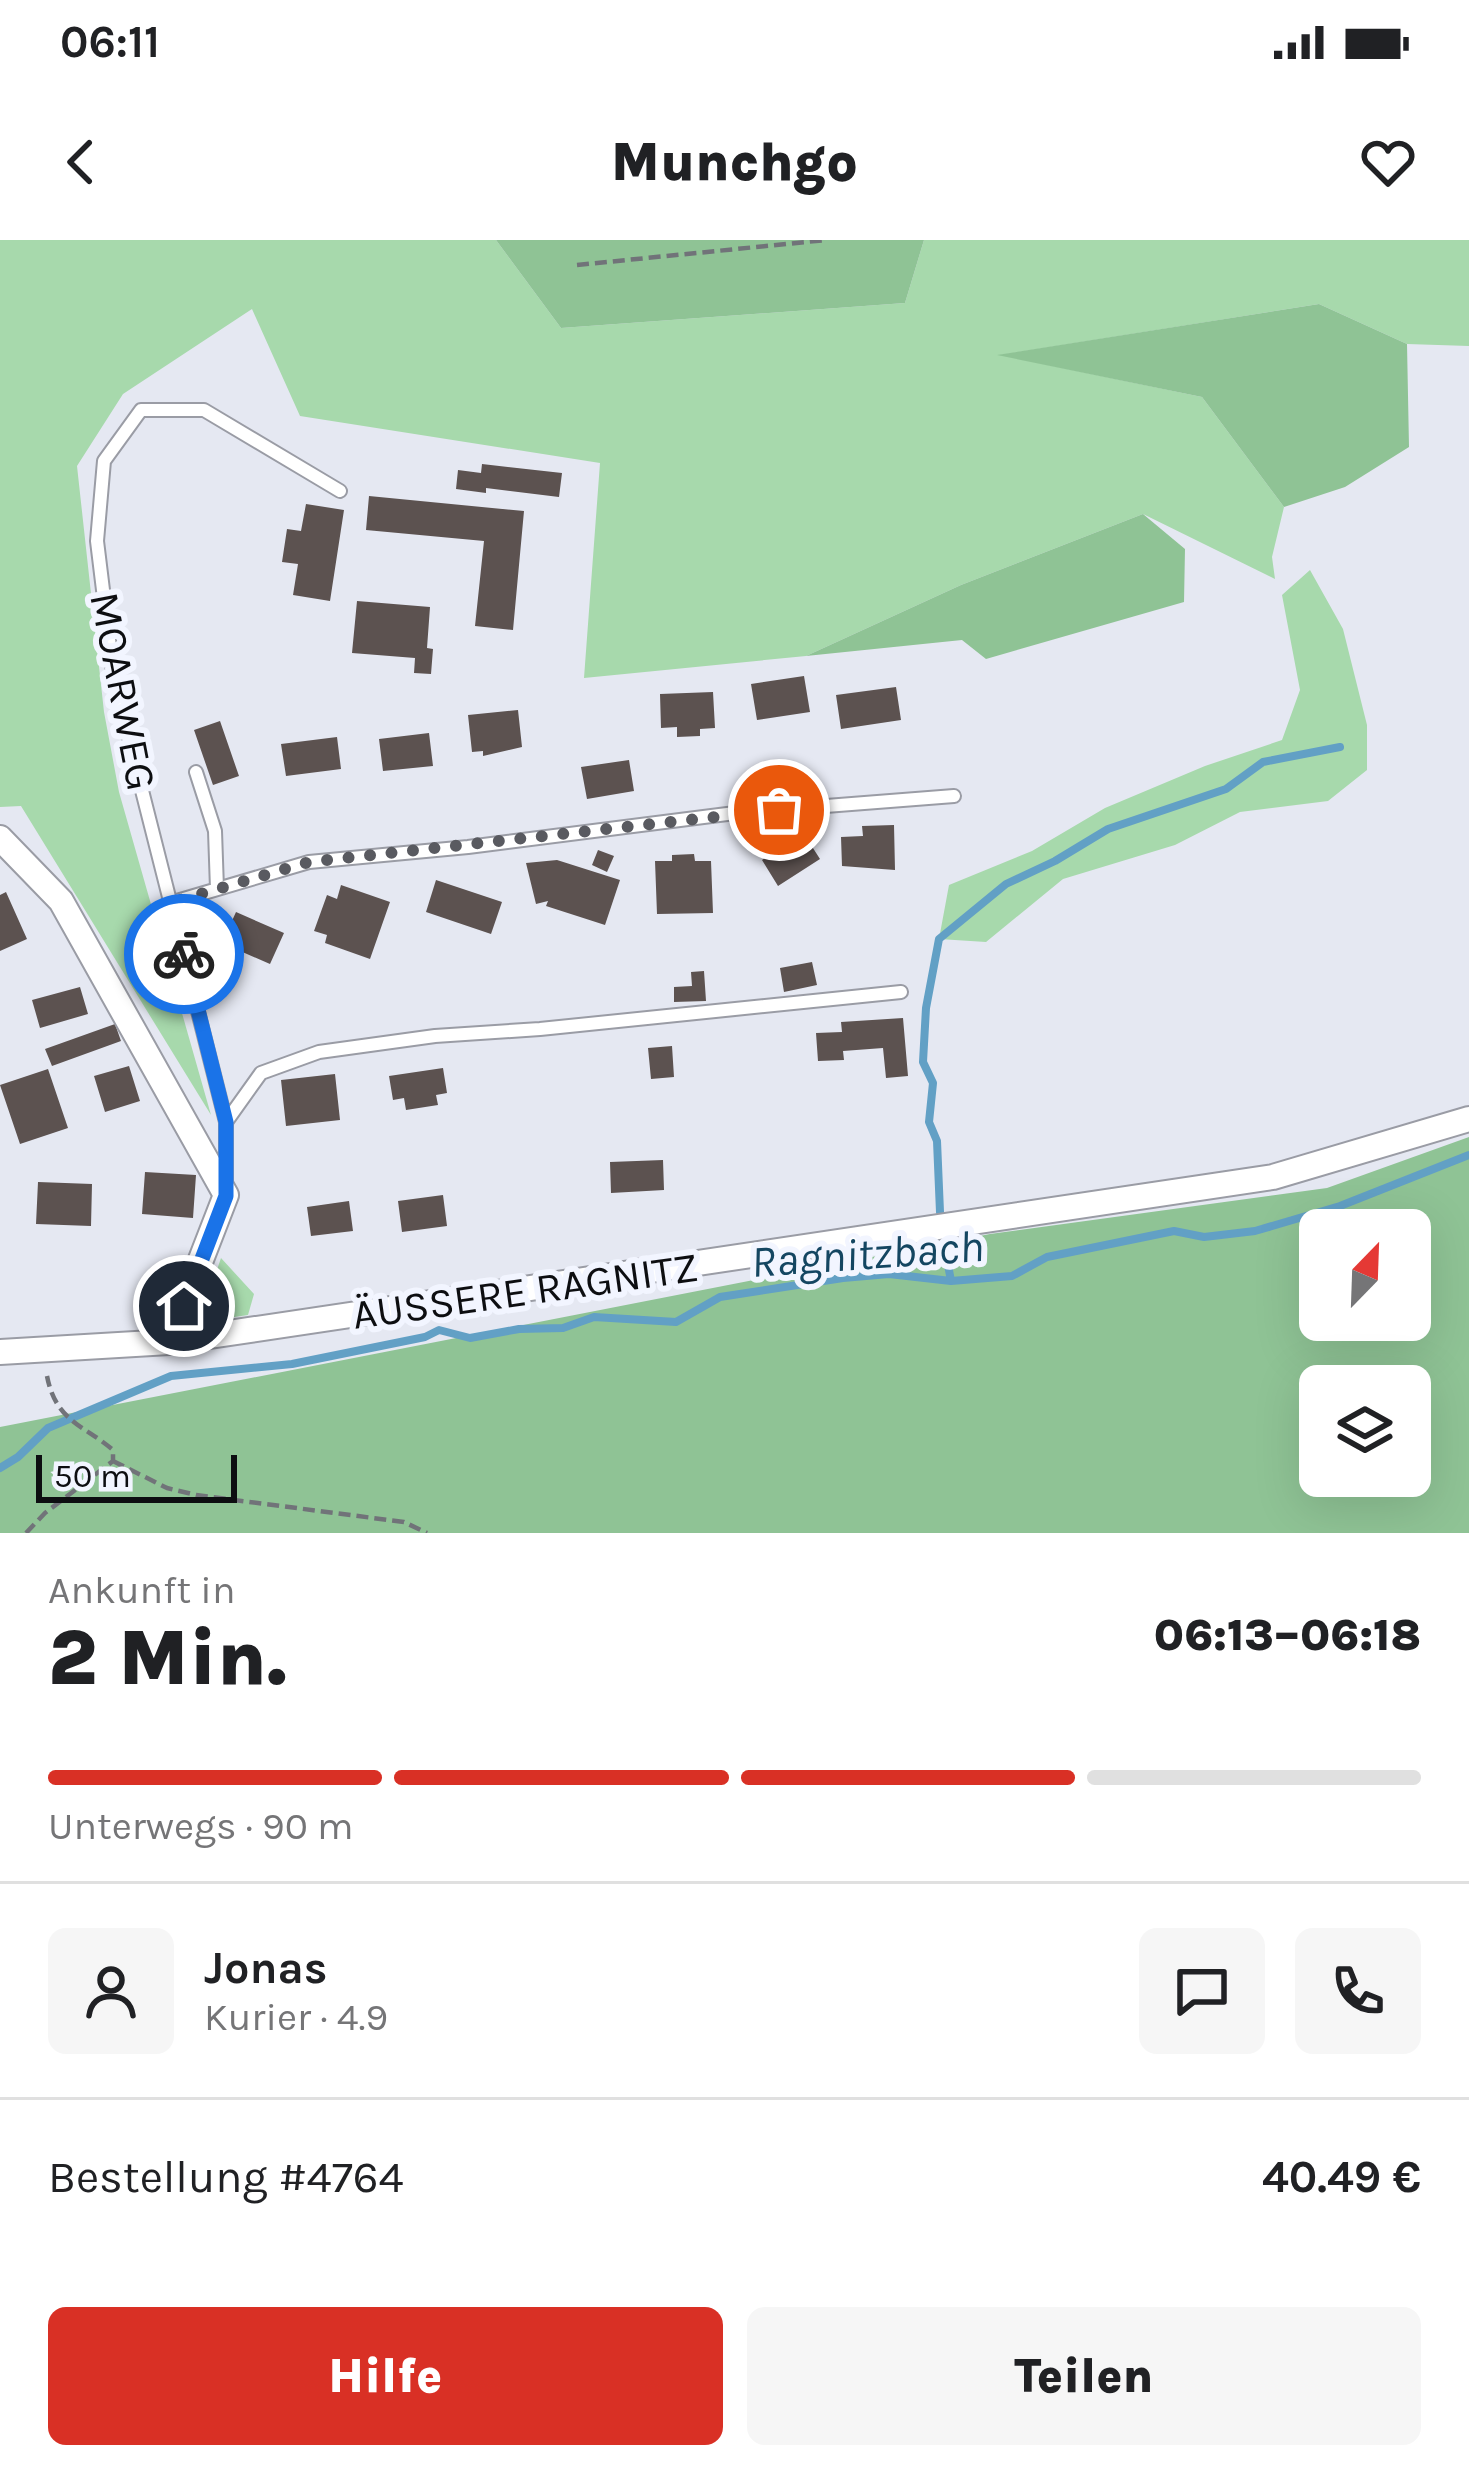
<!DOCTYPE html>
<html lang="de">
<head>
<meta charset="utf-8">
<style>
	:root { --surface:#fff; --page:#f6f6f6; --text:#202124; --muted:#757577; --line:#e0e0e0; --accent:#d93025 }
	body { margin:0; font-family:Karla,sans-serif; background:var(--page); color:var(--text); height:100vh; display:flex; flex-direction:column; font-size:45px; white-space:nowrap }
	* { box-sizing:border-box; margin:0 }
	p { font-size:39px; color:var(--muted) }
	.icon { flex:none; width:66px; height:66px; fill:none; stroke:currentColor; stroke-width:2; stroke-linecap:round; stroke-linejoin:round }
	.map { position:relative; height:1293px; overflow:hidden }
	.sheet { display:flex; flex-direction:column; background:var(--surface); flex:1 }
	.sheet>* { flex:none }
	.needle { width:78px; rotate:23deg }
	.tools { position:absolute; left:1299px; top:969px; display:grid; gap:24px }
	.tools a { display:grid; place-items:center; width:132px; height:132px; border-radius:18px; background:var(--surface); box-shadow:0 12px 48px #0002; font-size:60px }
	.scale { position:absolute; left:36px; bottom:30px; width:201px; box-sizing:border-box; padding-left:12px; border:6px solid #0d0e11; border-top:0; font-size:33px; line-height:42px; white-space:nowrap; color:#0d0e11; -webkit-text-stroke:9px #f2f5ff; paint-order:stroke }
	.pin { position:absolute; display:grid; place-items:center; width:102px; height:102px; color:#fff; margin:-51px; border:6px solid #fff; border-radius:50%; box-shadow:0 3px 12px #0007 }
	.courier { position:absolute; display:grid; place-items:center; width:120px; height:120px; margin:-60px; border:9px solid #1a73e8; border-radius:50%; background:#fff; color:#222; box-shadow:0 3px 15px #0007 }
	.summary em { font-style:normal; font-weight:800 }
	.summary div { display:flex; flex-direction:column-reverse }
	.summary { display:flex; align-items:center; justify-content:space-between; height:204px; padding:0 48px }
	h1 { font-size:78px; font-weight:800; line-height:90px }
	.bar { display:grid; grid-template-columns:repeat(4,1fr); gap:18px 12px; align-content:center; height:144px; padding:0 48px }
	.bar i { height:15px; border-radius:9px; background:var(--line) }
	.bar .active { background:var(--accent) }
	.bar p { grid-column:span 4 }
	.line { display:flex; align-items:center; gap:30px; padding:0 48px; border-top:3px solid var(--line) }
	.line div { flex:1 }
	.round { display:grid; place-items:center; flex:none; width:126px; height:126px; border-radius:18px; background:var(--page) }
	.action { display:flex; gap:24px; margin-top:auto; padding:24px 48px }
	.action a { flex:1; height:138px; border-radius:18px; background:var(--accent); color:#fff; font-size:48px; font-weight:800; line-height:138px; text-align:center }
	.action a+a { background:var(--page); color:var(--text) }
	.status { display:flex; justify-content:space-between; align-items:center; height:84px; padding:0 60px; background:var(--surface); direction:ltr }
	.status svg { height:33px; fill:currentColor }
	header { display:flex; justify-content:space-between; align-items:center; height:156px; padding:0 48px; background:var(--surface); font-size:54px; font-weight:800 }
	.map>svg:first-child { display:block }
	.green { fill:#a7d9ac }
	.forest { fill:#8fc395; fill-rule:evenodd }
	.lines { fill:none; stroke-linecap:round; stroke-linejoin:round }
	.stream { stroke:#62a0c5; stroke-width:8 }
	.building { fill:#5c5250 }
	.lane-casing { stroke:#9a9ca5; stroke-width:16 }
	.street-casing { stroke:#9a9ca5; stroke-width:28 }
	.path { stroke:#717379; stroke-width:4.5; stroke-dasharray:12 6; stroke-linecap:butt }
	.lane { stroke:#fff; stroke-width:12 }
	.street { stroke:#fff; stroke-width:24 }
	.done { stroke:#595a60; stroke-width:12; stroke-dasharray:0 21.6 }
	.route { stroke:#1a73e8; stroke-width:15 }
	.labels { text-anchor:middle; stroke-width:12; stroke-linejoin:round; paint-order:stroke }
	.street-label { font-size:42px; fill:#0d0e11; stroke:#f2f5ff }
	.water-label { font-size:45px; font-style:italic; fill:#144661; stroke:#f2f5ff }
</style>
</head>
<body>
<div class="status"><b>06:11</b><svg viewBox="0 0 49 12"><path d="M0 12V9h3v3zM5 12V6h3v6zM10 12V3h3v9zM15 12V0h3v12zM26 1h20v11H26zM47 4h2v5h-2z"/></svg></div>
<header><svg class="icon" aria-label="back" viewBox="0 0 24 24"><path d="M15 5l-7 7 7 7"/></svg>Munchgo<svg class="icon" aria-label="heart" viewBox="0 0 24 24"><path d="M12 20l-8-8c-3-5 5-10 8-4 3-6 11-1 8 4z"/></svg></header>
<div class="map">
<svg width="1469" height="1293" viewBox="0 0 1469 1293">
	<rect width="100%" height="100%" fill="#e5e8f2"/>
	<path class="green" d="M0,0H496L561,88L905,63L924,0H1469V106L1407,104L1319,64L1001,115L1202,157L1284,267L1272,317L1275,339L1143,274L961,345L806,416L584,438L600,223L300,176L252,69L123,154L77,226L104,472L119,552L211,875L21,566L0,567Z
		M1310,330L1343,389L1367,485V530L1328,561L1240,572L1175,605L1063,639L986,702L939,699L949,645L1032,611L1105,568L1205,526L1282,500L1300,450L1282,355Z
		M221,1018L254,1054L248,1075L207,1081L202,1074Z"/>
	<path class="forest" d="M496,0H924L905,63L561,88Z
		M1319,64L1407,104L1409,207L1345,247L1284,267L1202,157L997,115Z
		M1143,274L1185,309L1184,362L986,419L962,400L806,416L961,345Z
		M1469,897V1293H0V1187L990,994L1327,948ZM1410,990V1080H1320V990ZM1410,1146V1236H1320V1146Z"/>
	<g class="lines">
		<path class="stream" d="M940,972L937,901L929,882L933,843L923,822L926,768L939,699L1006,644L1055,621L1108,589L1226,549L1263,522L1340,507
			M944,1003L951,1041
			M0,1228L18,1217L48,1188L171,1136L292,1124L425,1097L439,1090L470,1098L519,1089L563,1088L594,1077L676,1082L720,1057L843,1038L889,1034L951,1041L1012,1036L1047,1017L1174,991L1204,997L1255,991L1340,966L1469,915"/>
	</g>
	<path class="building" d="M482,224L562,233L559,257L486,248V253L456,249L458,230L481,233Z
		M369,256L524,271L513,390L475,386L484,301L366,290Z
		M306,264L344,270L330,361L293,355L298,324L282,322L287,289L301,291Z
		M357,361L430,367L427,408L433,409L431,434L414,433L415,418L352,413Z
		M804,436L810,472L757,480L751,444Z
		M896,447L901,480L841,489L836,455Z
		M713,452L715,488L700,489V496L677,497V487L661,488L660,454Z
		M518,470L522,507L483,516V511L472,512L468,475Z
		M220,481L239,536L213,545L194,490Z
		M429,493L433,526L383,531L379,499Z
		M337,497L341,529L286,536L281,504Z
		M629,520L634,551L587,559L581,527Z
		M894,585L895,630L842,626L841,597L863,596L862,586Z
		M784,589L790,599L802,591L820,619L778,646L762,620L773,612L766,600Z
		M598,610L614,616L607,632L592,625Z
		M694,614L695,621H711L713,673L657,674L655,621H672V615Z
		M557,620L620,640L605,685L546,666L548,661L536,664L526,623Z
		M436,640L502,662L491,694L426,672Z
		M341,645L390,662L370,719L325,703L327,695L314,691L327,655L337,659Z
		M6,652L27,699L0,711V655Z
		M236,672L284,693L270,724L222,703Z
		M812,722L817,745L784,752L780,728Z
		M704,731L706,761L674,762V747L692,746L691,732Z
		M80,747L88,774L40,788L32,760Z
		M903,778L908,836L886,838L883,808L843,811L844,820L818,821L816,793L842,792L841,782Z
		M115,784L121,801L52,826L45,809Z
		M672,806L674,837L651,839L648,808Z
		M129,826L140,861L105,872L94,836Z
		M443,828L447,853L436,855L438,865L406,870L404,858L393,860L389,836Z
		M48,829L68,888L20,904L0,845Z
		M335,834L340,880L286,886L281,840Z
		M663,920L664,950L611,953L610,922Z
		M145,932L196,935L193,978L142,974Z
		M38,942L92,944L91,986L36,984Z
		M443,955L447,986L402,992L398,961Z
		M349,961L353,991L311,996L307,967Z"/>
	<g class="lines">
		<defs>
			<path id="lane" d="M196,532L215,591L217,649
				M170,663L309,622L468,607L735,573L954,556
				M226,882L261,833L319,812L435,796L540,789L901,752
				M226,946V882L114,440L97,301L104,221L141,170H204L340,251"/>
			<path id="street" d="M0,598L61,661L226,955L169,1102
				M0,1112L169,1102L1273,937L1469,879"/>
		</defs>
		<use href="#lane" class="lane-casing"/>
		<use href="#street" class="street-casing"/>
		<path class="path" d="M577,25L826,0
			M113,1221L167,1248L196,1255L404,1282L427,1293
			M26,1293L45,1273L113,1221V1210C84,1185 56,1182 47,1136"/>
		<use href="#lane" class="lane"/>
		<use href="#street" class="street"/>
	</g>
	<g class="lines">
		<path class="done" d="M184,714L170,663L309,622L779,570"/>
		<path class="route" d="M184,714L226,882V956L184,1066"/>
	</g>
	<g class="labels">
		<g class="street-label">
			<text transform="translate(124 451) rotate(79)" y="15">MOARWEG</text>
			<text transform="translate(525 1050) rotate(-8)" y="15">ÄUSSERE RAGNITZ</text>
		</g>
		<g class="water-label">
			<text transform="translate(867 1013) rotate(-4)" y="16">Ragnitzbach</text>
		</g>
	</g>
</svg>
<div class="tools">
<a><svg class="needle" viewBox="-14 -14 28 28"><path d="M0-13l5 13h-10z" fill="#e53935"/><path d="M0 13l5-13h-10z" fill="#757577"/></svg></a>
<a><svg class="icon" aria-label="layers" viewBox="0 0 24 24"><path d="M12 4l9 5-9 5-9-5zM3 14l9 5 9-5"/></svg></a>
</div>
<div class="scale">50 m</div>
<div class="pin" style="left:779px;top:570px;background:#ea580c"><svg class="icon" aria-label="bag" viewBox="0 0 24 24"><path d="M5 8h14l-1 12H6zM9 8a3 3 0 0 1 6 0"/></svg></div>
<div class="pin" style="left:184px;top:1066px;background:#1f2937"><svg class="icon" aria-label="home" viewBox="0 0 24 24"><path d="M3 11l9-7 9 7M6 9v11h12V9"/></svg></div>
<div class="courier" style="left:184px;top:714px"><svg class="icon" aria-label="bike" viewBox="0 0 24 24"><circle cx="6" cy="16" r="4"/><circle cx="18" cy="16" r="4"/><path d="M6 16l4-8h5l3 8M10 8l3 8H6M13 5h3"/></svg></div>
</div>
<section class="sheet">
<div class="summary"><div><h1>2 Min.</h1><p>Ankunft in</p></div><em>06:13–06:18</em></div>
<div class="bar"><i class="active"></i><i class="active"></i><i class="active"></i><i></i><p>Unterwegs · 90 m</p></div>
<div class="line" style="height:216px"><a class="round"><svg class="icon" aria-label="person" viewBox="0 0 24 24"><circle cx="12" cy="8" r="4"/><path d="M4 21q1-7 8-7t8 7"/></svg></a><div><b>Jonas</b><p>Kurier · 4.9</p></div><a class="round"><svg class="icon" aria-label="chat" viewBox="0 0 24 24"><path d="M4 5h16v11H9l-5 4z"/></svg></a><a class="round"><svg class="icon" aria-label="phone" viewBox="0 0 24 24"><path d="M5 4h4l2 5-3 2q2 4 5 5l2-3 5 2v4C11 20 4 13 5 4z"/></svg></a></div>
<div class="line" style="height:156px"><div>Bestellung #4764</div><b>40.49 €</b></div>
<div class="action"><a>Hilfe</a><a>Teilen</a></div>
</section>
</body>
</html>
